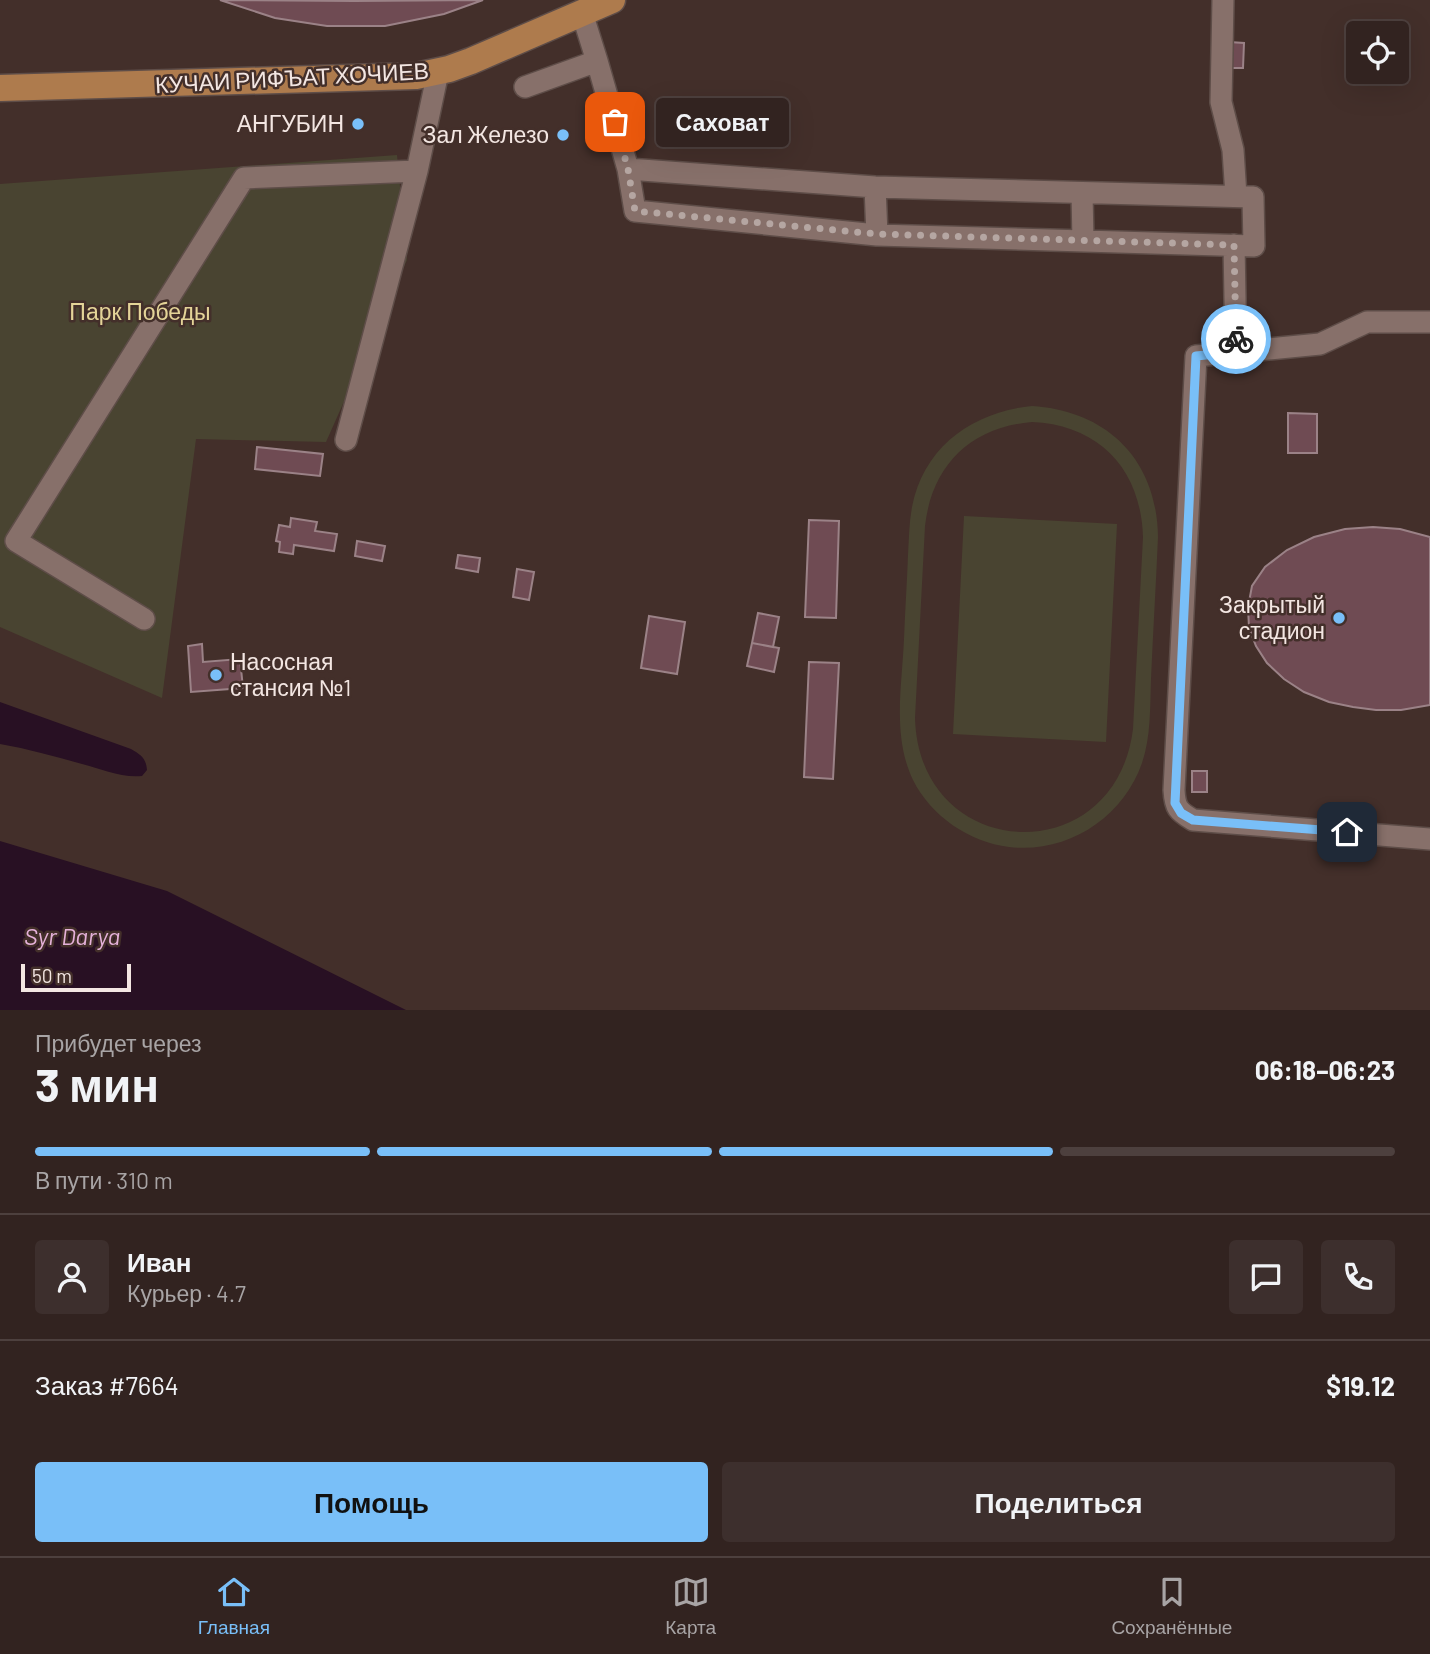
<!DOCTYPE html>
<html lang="ru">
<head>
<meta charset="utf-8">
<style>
	:root { --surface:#322320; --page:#3d2f2d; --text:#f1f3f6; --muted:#a8a4a5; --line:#4d403e; --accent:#79bff8 }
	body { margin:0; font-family:Barlow,sans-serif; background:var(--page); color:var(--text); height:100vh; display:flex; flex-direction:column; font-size:26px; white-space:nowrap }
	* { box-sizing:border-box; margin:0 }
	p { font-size:23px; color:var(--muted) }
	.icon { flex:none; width:38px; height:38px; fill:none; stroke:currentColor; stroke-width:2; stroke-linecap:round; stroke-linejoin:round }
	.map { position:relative; height:1010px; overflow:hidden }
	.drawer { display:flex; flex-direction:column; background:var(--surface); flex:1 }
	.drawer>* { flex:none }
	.buttons { position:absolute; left:1346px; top:21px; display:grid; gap:14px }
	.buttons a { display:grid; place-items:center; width:63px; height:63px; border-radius:7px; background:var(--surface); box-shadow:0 7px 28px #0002,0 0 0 2px var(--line); font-size:35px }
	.scale { position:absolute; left:21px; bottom:18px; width:110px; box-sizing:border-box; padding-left:7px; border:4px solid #f3e6e2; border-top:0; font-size:19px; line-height:24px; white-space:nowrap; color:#f3e6e2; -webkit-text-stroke:5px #432f2a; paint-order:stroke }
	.pin { position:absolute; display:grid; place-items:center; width:60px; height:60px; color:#fff; margin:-30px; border-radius:14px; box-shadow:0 4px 10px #0006 }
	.courier { position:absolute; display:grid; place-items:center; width:70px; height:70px; margin:-35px; border:5px solid #79bff8; border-radius:50%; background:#fff; color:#222; box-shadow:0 2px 9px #0007 }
	.bubble { position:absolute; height:49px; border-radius:7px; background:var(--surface); box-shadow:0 7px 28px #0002,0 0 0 2px var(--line); font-size:23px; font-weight:700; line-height:49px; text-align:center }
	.summary em { font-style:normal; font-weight:700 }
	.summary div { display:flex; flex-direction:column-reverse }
	.summary { display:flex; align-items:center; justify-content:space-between; height:119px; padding:0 35px }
	h1 { font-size:46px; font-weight:700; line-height:52px }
	.bar { display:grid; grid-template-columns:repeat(4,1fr); gap:10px 7px; align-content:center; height:84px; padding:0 35px }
	.bar i { height:9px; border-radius:5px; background:var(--line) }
	.bar .selected { background:var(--accent) }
	.bar p { grid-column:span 4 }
	.line { display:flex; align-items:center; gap:18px; padding:0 35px; border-top:2px solid var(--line) }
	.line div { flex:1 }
	.round { display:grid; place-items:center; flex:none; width:74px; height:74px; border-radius:7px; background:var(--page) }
	.primary-button { display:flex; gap:14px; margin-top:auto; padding:14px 35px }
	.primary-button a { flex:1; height:80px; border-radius:7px; background:var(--accent); color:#111; font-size:28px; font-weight:700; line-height:80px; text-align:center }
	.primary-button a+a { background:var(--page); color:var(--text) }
	.dock { display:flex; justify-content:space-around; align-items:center; height:98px; border-top:2px solid var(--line); background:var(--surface); font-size:19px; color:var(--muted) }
	.dock a { display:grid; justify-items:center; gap:4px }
	.dock .selected { color:var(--accent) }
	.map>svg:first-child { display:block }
	.green { fill:#494431; fill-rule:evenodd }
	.water { fill:#281023 }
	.building { fill:#6f4b53; stroke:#9b8287; stroke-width:2 }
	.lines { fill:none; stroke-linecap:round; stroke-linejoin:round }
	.minor-casing { stroke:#5e4d48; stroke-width:24 }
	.major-casing { stroke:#5e4d48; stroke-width:29 }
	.minor { stroke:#87706a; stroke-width:21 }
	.major { stroke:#ae7b4d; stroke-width:26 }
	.done { stroke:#b5a6a2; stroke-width:7; stroke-dasharray:0 12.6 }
	.route { stroke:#79bff8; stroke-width:9 }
	.poi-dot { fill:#79bff8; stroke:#432f2a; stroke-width:2.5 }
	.labels { text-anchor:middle; stroke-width:5; stroke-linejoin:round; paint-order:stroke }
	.street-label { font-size:23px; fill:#f3e6e2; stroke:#432f2a }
	.poi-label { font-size:23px; fill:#f3e6e2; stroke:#432f2a; text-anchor:end }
	.park-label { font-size:23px; fill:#e4d498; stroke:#432f2a }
	.water-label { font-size:24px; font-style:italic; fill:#e5b1d9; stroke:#432f2a }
</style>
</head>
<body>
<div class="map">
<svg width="1430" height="1010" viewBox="0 0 1430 1010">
	<rect width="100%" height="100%" fill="#432f2a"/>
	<path class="green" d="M397,155L407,260L326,442L196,439L162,698L0,627V184Z
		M1032,406C1108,411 1157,460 1158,537C1156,584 1153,632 1151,679C1150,707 1151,737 1142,763C1123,818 1067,854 1009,847C969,842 931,816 913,780C892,736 902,686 904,639C905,611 907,583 908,555C909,539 909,523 912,507C924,446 973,412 1032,406ZM1032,422C1099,425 1141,469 1143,537L1133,729C1115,873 919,863 915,718L925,526C932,465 971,427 1032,422Z
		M964,516L1117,524L1106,742L953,734Z"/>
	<path class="water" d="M0,702L131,749C141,755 146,758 147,770L142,776C121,778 101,769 82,764C54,756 28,749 0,744Z
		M0,841L167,891L406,1010H0Z"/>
	<path class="building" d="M220,0L354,1L483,0L444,14L385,26H327L275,18Z
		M1229,42L1244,43L1243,68H1229Z
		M1288,413L1317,414V453H1288Z
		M257,447L323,454L320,476L255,469Z
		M291,518L317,522L315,531L337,534L334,551L294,545L293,554L279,552L280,542L276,541L279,525L290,527Z
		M809,520L839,521L836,618L805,617Z
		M1373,527L1400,529L1430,537V705L1401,710H1376L1353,707L1329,702L1304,692L1284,679L1267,663L1256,646L1249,628L1248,607L1252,586L1265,567L1287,550L1314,537L1345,529Z
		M357,541L385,546L382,561L355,556Z
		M458,555L480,558L478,572L456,568Z
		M517,569L534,572L529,600L513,597Z
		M758,613L779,617L773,647L752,643Z
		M649,616L685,622L677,674L641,668Z
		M752,643L779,648L774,672L747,666Z
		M202,644L203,662L240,659L243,688L191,692L188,646Z
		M809,662L839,663L833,779L804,777Z
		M1192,771H1207V792H1192Z"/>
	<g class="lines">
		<defs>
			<path id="minor" d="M1223,0L1221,102L1233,150L1236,196
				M582,13L597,61L628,169L875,187L1253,197L1254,246L877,235L635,211L628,169
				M525,87L597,61
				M875,187L877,235
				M1082,193L1083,241
				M1234,245L1236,352
				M1430,322H1367L1320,344L1196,356L1174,790C1175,808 1178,811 1193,820L1430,839
				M346,440L417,171
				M144,619L16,541L244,178L417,171L438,72"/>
			<path id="major" d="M0,88L416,76L449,69L471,61L612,0"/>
		</defs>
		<use href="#minor" class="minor-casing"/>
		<use href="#major" class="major-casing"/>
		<use href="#minor" class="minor"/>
		<use href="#major" class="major"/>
	</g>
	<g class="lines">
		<path class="done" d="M615,122L628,169L635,211L877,234L1234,245L1236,339"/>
		<path class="route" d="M1236,339V352L1196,356L1175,803L1181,813L1193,820L1347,832"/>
	</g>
	<g class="poi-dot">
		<circle cx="358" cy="124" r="7"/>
		<circle cx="563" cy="135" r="7"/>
		<circle cx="1339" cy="618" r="7"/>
		<circle cx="216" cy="675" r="7"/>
	</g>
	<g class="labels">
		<g class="street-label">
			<text transform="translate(292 78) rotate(-3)" y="8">КУЧАИ РИФЪАТ ХОЧИЕВ</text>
		</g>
		<g class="poi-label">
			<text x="344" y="132">АНГУБИН</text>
			<text x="549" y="143">Зал Железо</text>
			<text x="1325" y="613">Закрытый<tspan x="1325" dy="26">стадион</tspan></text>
			<text x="230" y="670" text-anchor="start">Насосная<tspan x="230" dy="26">стансия №1</tspan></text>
		</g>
		<g class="park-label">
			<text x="140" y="320">Парк Победы</text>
		</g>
		<g class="water-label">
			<text x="72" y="945">Syr Darya</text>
		</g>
	</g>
</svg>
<div class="buttons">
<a><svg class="icon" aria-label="locate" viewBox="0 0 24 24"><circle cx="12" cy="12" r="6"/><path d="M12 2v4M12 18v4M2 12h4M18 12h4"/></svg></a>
</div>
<div class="scale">50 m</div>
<div class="pin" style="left:615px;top:122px;background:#ea580c"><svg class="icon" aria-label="bag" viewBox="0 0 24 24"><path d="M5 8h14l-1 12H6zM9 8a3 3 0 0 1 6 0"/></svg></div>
<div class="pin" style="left:1347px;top:832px;background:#1f2937"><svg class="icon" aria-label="home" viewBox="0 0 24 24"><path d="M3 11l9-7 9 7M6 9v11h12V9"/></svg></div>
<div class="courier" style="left:1236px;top:339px"><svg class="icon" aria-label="bike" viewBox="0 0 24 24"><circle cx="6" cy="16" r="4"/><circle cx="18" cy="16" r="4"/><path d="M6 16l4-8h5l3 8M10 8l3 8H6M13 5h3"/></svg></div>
<div class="bubble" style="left:656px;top:98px;width:133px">Саховат</div>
</div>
<section class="drawer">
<div class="summary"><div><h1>3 мин</h1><p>Прибудет через</p></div><em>06:18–06:23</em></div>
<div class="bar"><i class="selected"></i><i class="selected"></i><i class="selected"></i><i></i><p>В пути · 310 m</p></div>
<div class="line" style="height:126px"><a class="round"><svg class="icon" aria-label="person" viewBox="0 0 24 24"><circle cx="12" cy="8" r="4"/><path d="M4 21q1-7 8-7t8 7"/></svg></a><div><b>Иван</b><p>Курьер · 4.7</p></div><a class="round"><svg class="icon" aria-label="chat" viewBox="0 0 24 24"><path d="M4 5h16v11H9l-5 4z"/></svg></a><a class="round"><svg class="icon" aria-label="phone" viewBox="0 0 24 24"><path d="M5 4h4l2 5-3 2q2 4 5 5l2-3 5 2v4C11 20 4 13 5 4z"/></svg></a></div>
<div class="line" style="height:91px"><div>Заказ #7664</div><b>$19.12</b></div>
<div class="primary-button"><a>Помощь</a><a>Поделиться</a></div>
</section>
<nav class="dock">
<a class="selected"><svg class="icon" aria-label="home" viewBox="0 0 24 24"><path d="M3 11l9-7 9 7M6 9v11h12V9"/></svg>Главная</a>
<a><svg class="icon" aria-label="map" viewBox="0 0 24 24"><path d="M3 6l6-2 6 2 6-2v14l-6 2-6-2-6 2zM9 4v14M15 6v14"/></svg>Карта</a>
<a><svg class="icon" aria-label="saved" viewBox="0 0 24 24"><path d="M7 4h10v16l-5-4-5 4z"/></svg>Сохранённые</a>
</nav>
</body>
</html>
